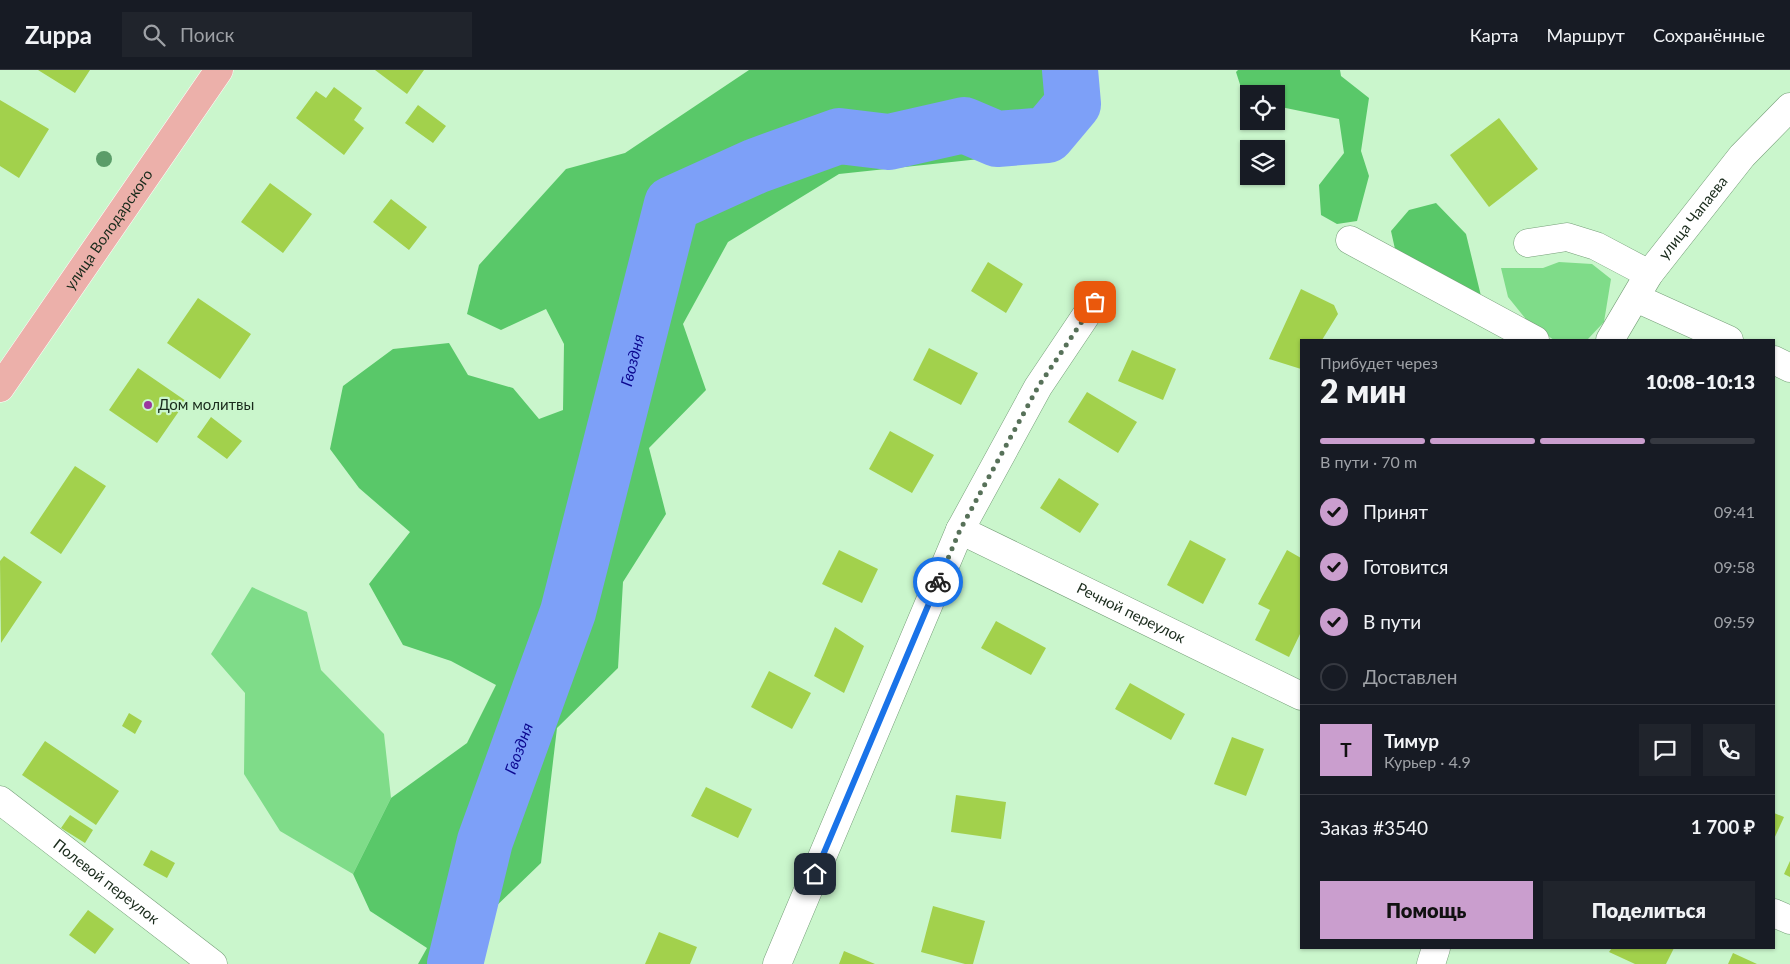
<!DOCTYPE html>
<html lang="ru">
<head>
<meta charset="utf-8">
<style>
	:root { --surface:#171b24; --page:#20242c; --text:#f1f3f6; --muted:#9ea1a6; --line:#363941; --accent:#ca9ece }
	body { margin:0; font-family:Lato,sans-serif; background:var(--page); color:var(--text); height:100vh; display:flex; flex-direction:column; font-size:19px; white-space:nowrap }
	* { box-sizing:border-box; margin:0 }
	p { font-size:16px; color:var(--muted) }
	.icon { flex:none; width:28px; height:28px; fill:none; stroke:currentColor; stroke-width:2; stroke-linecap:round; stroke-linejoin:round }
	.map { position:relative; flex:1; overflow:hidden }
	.details { position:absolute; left:1300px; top:269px; width:475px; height:610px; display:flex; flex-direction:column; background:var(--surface); border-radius:0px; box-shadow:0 1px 4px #0004 }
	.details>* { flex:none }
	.buttons { position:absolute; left:1240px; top:15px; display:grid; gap:10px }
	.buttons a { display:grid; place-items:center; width:45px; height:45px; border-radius:0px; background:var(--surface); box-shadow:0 1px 4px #0004; font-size:25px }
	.pin { position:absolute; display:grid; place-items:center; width:42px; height:42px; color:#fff; margin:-21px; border-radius:10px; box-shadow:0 2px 8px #0006 }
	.courier { position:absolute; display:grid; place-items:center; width:50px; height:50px; margin:-25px; border:4px solid #1a73e8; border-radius:50%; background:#fff; color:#222; box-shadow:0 1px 6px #0007 }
	.summary em { font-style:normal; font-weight:800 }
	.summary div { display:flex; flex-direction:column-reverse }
	.summary { display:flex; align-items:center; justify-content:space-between; height:85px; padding:0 20px }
	h1 { font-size:32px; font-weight:800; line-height:38px }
	.bar { display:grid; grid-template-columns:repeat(4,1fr); gap:8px 5px; align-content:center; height:60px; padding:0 20px }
	.bar i { height:6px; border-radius:4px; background:var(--line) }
	.bar .on { background:var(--accent) }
	.bar p { grid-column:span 4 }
	.line { display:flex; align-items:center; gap:12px; padding:0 20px; border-top:1px solid var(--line) }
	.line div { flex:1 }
	.round { display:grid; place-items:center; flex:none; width:52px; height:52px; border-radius:0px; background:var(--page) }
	ol { padding:0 20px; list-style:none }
	li { display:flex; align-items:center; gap:15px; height:55px }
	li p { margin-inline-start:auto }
	li .icon { padding:5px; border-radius:50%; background:var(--accent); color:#111; stroke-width:4 }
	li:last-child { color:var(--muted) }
	li i { width:28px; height:28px; border:2px solid var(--line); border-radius:50% }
	.cta { display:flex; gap:10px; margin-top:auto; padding:10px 20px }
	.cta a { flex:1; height:58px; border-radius:0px; background:var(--accent); color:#111; font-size:20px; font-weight:800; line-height:58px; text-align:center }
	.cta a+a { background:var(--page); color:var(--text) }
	header { display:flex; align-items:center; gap:30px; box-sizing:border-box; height:70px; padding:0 25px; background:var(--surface); border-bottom:1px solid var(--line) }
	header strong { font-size:24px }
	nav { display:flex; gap:28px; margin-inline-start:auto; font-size:18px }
	.search { width:350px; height:45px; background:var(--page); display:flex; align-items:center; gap:12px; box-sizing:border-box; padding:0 18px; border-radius:0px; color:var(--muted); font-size:19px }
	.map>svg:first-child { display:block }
	.green { fill:#7fdc89 }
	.forest { fill:#59c869 }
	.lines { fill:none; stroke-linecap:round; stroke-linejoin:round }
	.river { stroke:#7da0f8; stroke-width:56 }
	.building { fill:#a2d14c }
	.minor-casing { stroke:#769f79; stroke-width:29 }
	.major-casing { stroke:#fff; stroke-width:29 }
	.minor { stroke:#fff; stroke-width:28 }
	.major { stroke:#ecb0aa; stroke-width:28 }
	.tree { fill:#5b9d69 }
	.done { stroke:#577159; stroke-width:5; stroke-dasharray:0 9 }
	.route { stroke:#1a73e8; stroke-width:6 }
	.poi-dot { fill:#9b379e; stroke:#caf6cc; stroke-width:2 }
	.labels { text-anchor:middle; stroke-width:4.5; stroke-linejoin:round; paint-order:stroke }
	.street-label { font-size:15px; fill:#192a1b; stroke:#caf6cc }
	.poi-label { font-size:15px; fill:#192a1b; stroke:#caf6cc; text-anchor:start }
	.water-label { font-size:16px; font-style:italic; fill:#0b078f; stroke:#caf6cc }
</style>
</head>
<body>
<header>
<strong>Zuppa</strong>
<div class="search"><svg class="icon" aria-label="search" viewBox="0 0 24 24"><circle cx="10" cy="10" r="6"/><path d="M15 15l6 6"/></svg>Поиск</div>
<nav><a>Карта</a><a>Маршрут</a><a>Сохранённые</a></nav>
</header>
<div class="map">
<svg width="1790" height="894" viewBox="0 0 1790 894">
	<rect width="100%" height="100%" fill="#caf6cc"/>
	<path class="green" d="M1559,192L1592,194L1611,209L1604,252L1588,269L1554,270L1529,253L1508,227L1501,198H1543Z
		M252,517L307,542L321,600L384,664L391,728L353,804L280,761L244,704L245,623L211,584Z"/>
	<path class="forest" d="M749,0H1090L1088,58L1008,86L839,104L728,172L683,254L706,320L649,378L666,444L623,512L618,598L557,658L541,793L489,843L481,894H418L427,878L370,841L353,804L391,728L467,673L496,615L451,591L403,575L369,514L410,462L359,418L330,379L343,316L393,279L449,273L468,305L513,318L539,349L563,340L564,274L546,239L501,260L467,244L479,195L566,99L625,83Z
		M1238,0H1340L1341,6L1369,28L1361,81L1369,106L1357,151L1337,154L1321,145L1319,115L1344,83L1339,49L1276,36V24H1249V31L1245,30L1236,2Z
		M1436,133L1466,164L1482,230L1450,216L1395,179L1391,161L1409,140Z"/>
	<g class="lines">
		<path class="river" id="s1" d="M455,894L485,771L568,542L672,134L756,96L839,66L889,72L964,55L997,69L1047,65L1073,34L1070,0"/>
	</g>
	<path class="building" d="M38,0H90L75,23Z
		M375,0H424L407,24Z
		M334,17L362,38L354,50L364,58L344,85L296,48L316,21L326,28Z
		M0,30L49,59L19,108L0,96Z
		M418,35L446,56L433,73L405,53Z
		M1499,48L1538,99L1489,137L1450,85Z
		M270,113L312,144L283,183L241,152Z
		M391,129L427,157L409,180L373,152Z
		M988,192L1023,214L1006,243L971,221Z
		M1301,219L1334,235L1338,244L1322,270H1301V299L1269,289Z
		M198,228L251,264L220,309L167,273Z
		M929,278L978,303L961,335L913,310Z
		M1132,280L1176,299L1163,330L1118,311Z
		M138,298L186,331L157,373L109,340Z
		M1087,322L1137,352L1118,383L1068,352Z
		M211,347L242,371L227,389L197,367Z
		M890,361L934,385L912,423L869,399Z
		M75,396L106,416L61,484L30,463Z
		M1059,408L1099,434L1080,463L1040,438Z
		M1190,470L1226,489L1203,534L1167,515Z
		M839,480L878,499L862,533L822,514Z
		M1287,480L1301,488V554L1294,551L1301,554V562L1289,587L1255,570L1270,540L1258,534Z
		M4,486L42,512L1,573L0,491Z
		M996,551L1046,578L1031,605L981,578Z
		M835,557L864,576L844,623L814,606Z
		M769,601L811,623L792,659L751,637Z
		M1130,613L1185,644L1171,670L1115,639Z
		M129,643L142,651L135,664L122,656Z
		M1232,667L1264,679L1246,726L1214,714Z
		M45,671L119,721L96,755L22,705Z
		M706,717L752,739L738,768L691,746Z
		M956,725L1006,732L1001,769L951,762Z
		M1774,743L1784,747L1774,769Z
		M70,745L93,760L85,773L61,758Z
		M151,780L175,793L167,808L143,795Z
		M1790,791V807L1784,804Z
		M933,836L985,851L973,894H965L921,882Z
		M88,840L114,859L95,884L69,865Z
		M659,862L697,877L690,894H645Z
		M1612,878H1674L1666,894H1635L1609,882Z
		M844,881L875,894H839Z
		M1733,883L1757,894H1728Z"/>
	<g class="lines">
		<defs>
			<g id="minor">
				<path d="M1350,170L1535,270"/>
				<path d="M1528,173L1567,167L1596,176L1649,204"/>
				<path d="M1636,228L1729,270"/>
				<path id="s2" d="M1610,270L1649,204L1742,86L1790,37"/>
				<path d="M1774,290L1790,298"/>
				<path id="s3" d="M960,460L1301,626"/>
				<path id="s4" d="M0,730L213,894"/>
				<path d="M1774,843L1790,850"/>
				<path d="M777,894L960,460L1038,317L1095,232"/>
				<path d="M1431,894L1436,878"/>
			</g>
			<g id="major">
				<path id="s5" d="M0,318L219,0"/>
			</g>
		</defs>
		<use href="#minor" class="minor-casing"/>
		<use href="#major" class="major-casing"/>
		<use href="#minor" class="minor"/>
		<use href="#major" class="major"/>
	</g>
	<circle class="tree" cx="104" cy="89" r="8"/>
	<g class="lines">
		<path class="done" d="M938,512L960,460L1038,317L1095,232"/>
		<path class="route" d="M815,804L938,512"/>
	</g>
	<circle class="poi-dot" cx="148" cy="335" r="5"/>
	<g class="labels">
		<g class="street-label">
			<text dy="5" stroke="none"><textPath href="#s2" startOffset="148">улица Чапаева</textPath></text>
			<text dy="5" stroke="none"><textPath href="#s5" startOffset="192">улица Володарского</textPath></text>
			<text dy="5" stroke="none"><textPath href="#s3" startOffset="190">Речной переулок</textPath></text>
			<text dy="5" stroke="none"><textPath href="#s4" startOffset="134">Полевой переулок</textPath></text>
		</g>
		<g class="poi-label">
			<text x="158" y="340">Дом молитвы</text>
		</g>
		<g class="water-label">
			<text dy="6" stroke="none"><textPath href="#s1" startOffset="630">Гвоздня</textPath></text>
			<text dy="6" stroke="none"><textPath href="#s1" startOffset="225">Гвоздня</textPath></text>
		</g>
	</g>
</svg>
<div class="buttons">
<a><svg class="icon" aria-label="locate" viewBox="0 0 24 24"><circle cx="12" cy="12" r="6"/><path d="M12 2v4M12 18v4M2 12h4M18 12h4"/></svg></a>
<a><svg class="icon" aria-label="layers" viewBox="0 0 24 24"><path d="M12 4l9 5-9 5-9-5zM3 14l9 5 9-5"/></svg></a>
</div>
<div class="pin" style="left:1095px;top:232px;background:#ea580c"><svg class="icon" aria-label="bag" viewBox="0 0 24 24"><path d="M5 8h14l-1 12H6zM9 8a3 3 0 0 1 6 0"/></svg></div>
<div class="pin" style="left:815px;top:804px;background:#1f2937"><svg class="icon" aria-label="home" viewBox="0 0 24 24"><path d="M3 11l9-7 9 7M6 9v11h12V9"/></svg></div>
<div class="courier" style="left:938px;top:512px"><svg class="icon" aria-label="bike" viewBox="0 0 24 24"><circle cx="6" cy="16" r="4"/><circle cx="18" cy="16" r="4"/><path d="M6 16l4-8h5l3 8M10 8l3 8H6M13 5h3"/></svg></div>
<section class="details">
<div class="summary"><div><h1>2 мин</h1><p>Прибудет через</p></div><em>10:08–10:13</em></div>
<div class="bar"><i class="on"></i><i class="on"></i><i class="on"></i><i></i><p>В пути · 70 m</p></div>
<ol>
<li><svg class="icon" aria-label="check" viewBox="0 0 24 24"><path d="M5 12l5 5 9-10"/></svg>Принят<p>09:41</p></li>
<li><svg class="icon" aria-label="check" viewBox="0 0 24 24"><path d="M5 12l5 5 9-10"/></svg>Готовится<p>09:58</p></li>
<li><svg class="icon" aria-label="check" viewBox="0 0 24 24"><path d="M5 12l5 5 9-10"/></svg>В пути<p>09:59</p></li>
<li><i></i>Доставлен</li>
</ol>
<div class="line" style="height:90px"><b class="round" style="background:var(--accent);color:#111">Т</b><div><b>Тимур</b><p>Курьер · 4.9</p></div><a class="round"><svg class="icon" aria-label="chat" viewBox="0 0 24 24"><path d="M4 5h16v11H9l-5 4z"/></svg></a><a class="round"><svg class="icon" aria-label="phone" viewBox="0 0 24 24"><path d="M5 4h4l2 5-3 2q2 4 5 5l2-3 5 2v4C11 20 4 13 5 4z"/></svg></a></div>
<div class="line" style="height:65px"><div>Заказ #3540</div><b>1 700 ₽</b></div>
<div class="cta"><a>Помощь</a><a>Поделиться</a></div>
</section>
</div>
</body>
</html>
